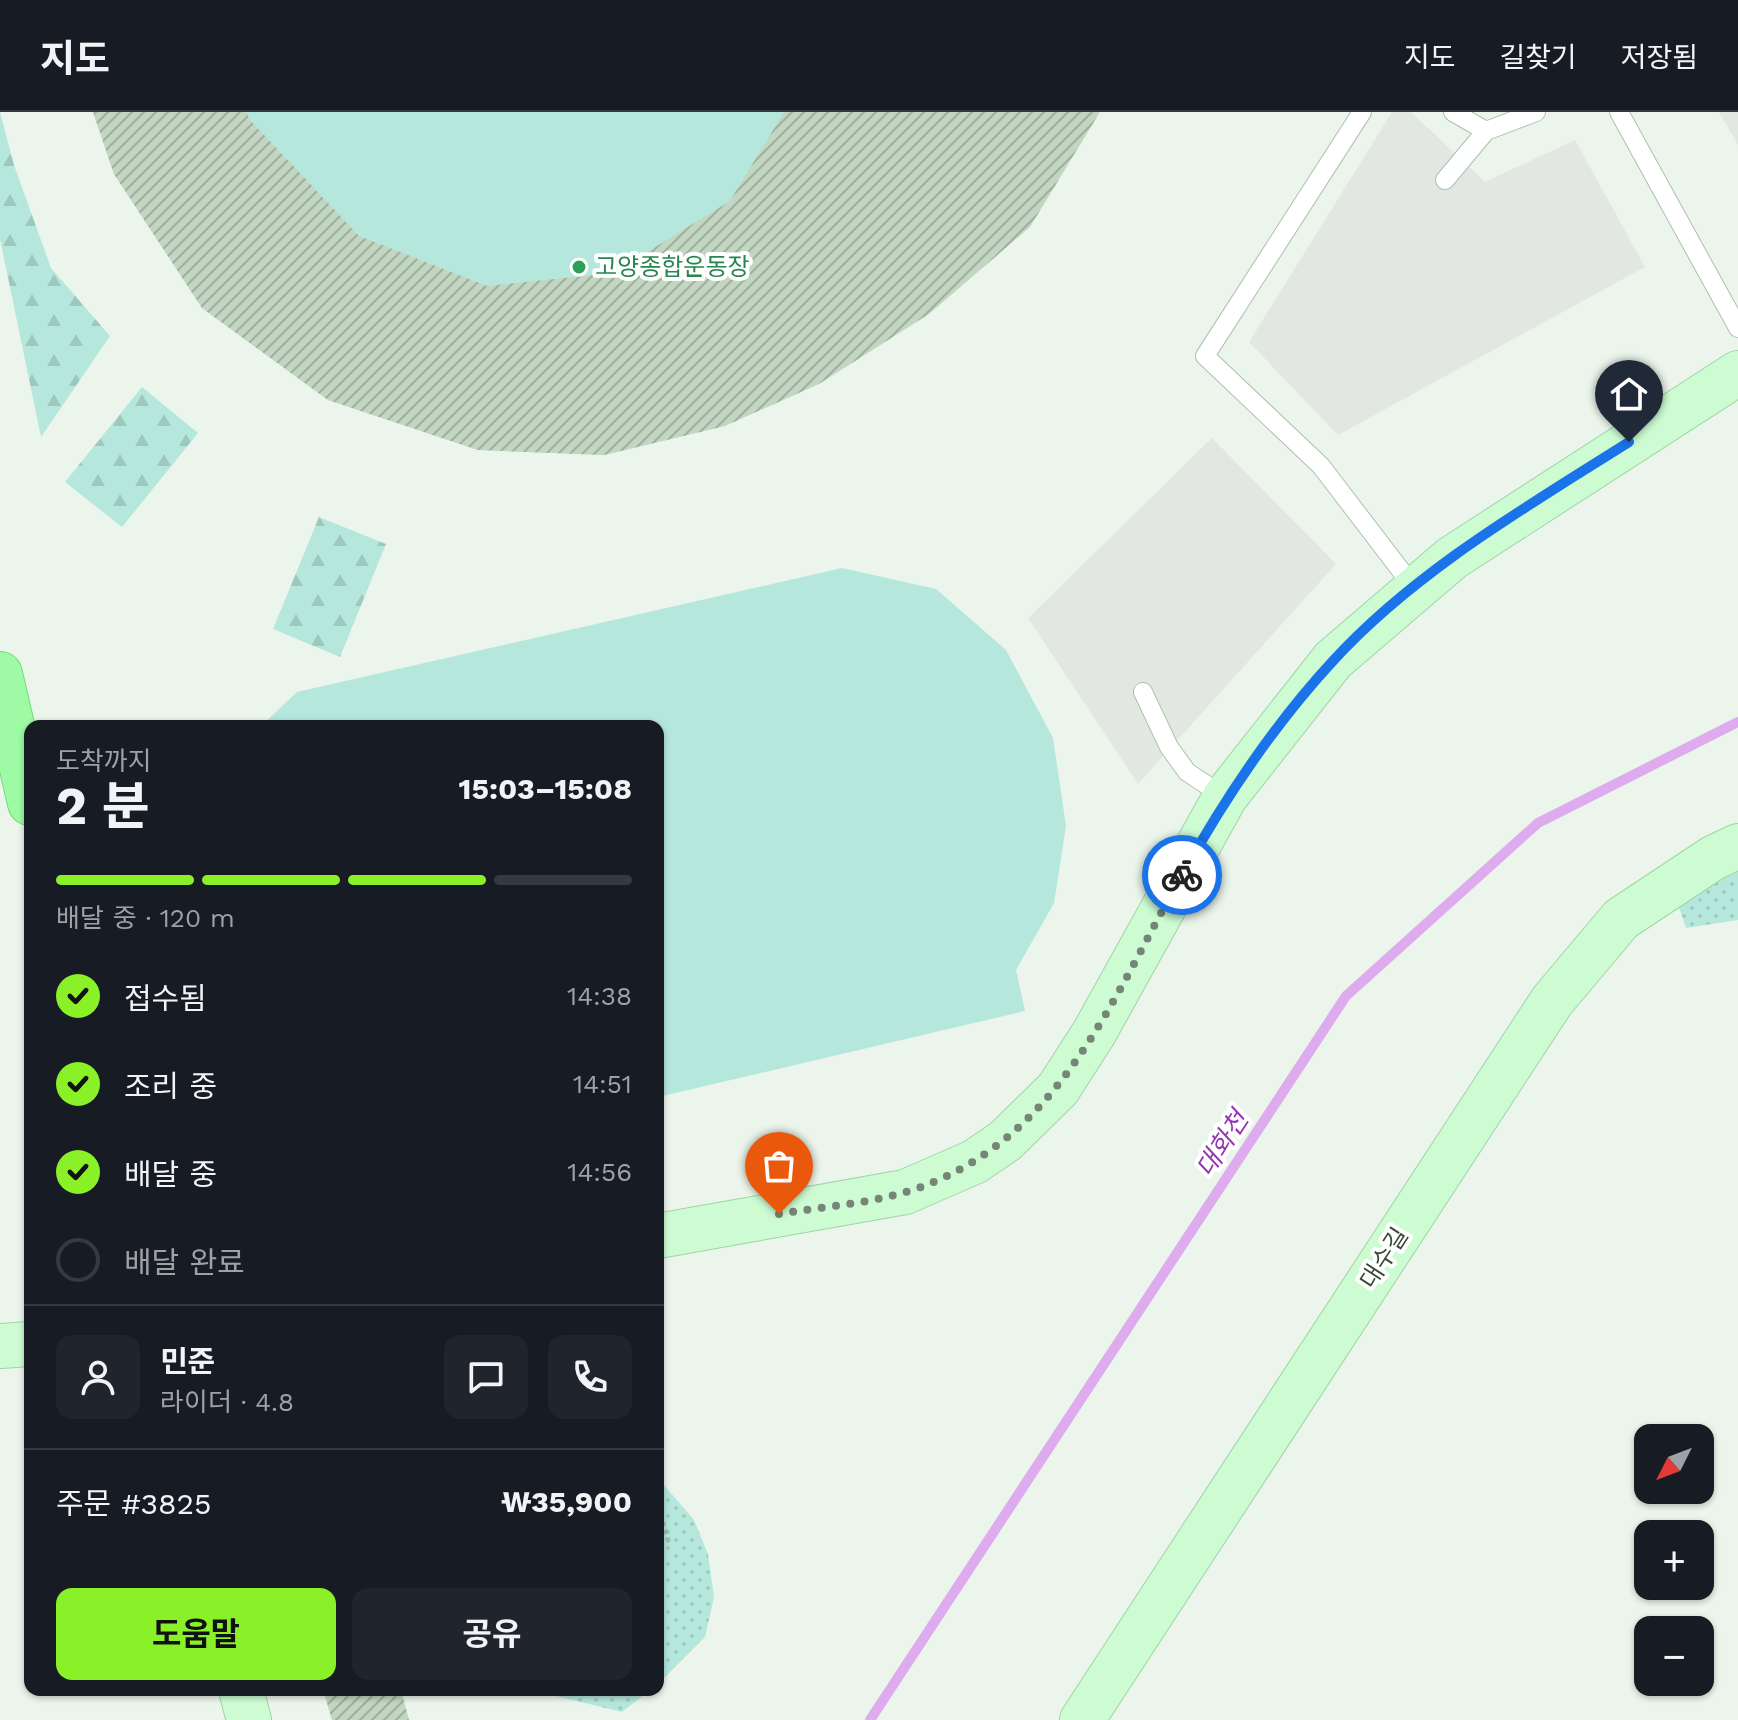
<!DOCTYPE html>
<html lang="ko">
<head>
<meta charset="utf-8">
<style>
	:root { --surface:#171b24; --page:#20242c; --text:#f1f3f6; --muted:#9ea1a6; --line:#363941; --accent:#8af027 }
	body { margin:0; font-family:"Work Sans","Noto Sans KR",sans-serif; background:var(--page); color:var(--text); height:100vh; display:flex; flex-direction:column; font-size:30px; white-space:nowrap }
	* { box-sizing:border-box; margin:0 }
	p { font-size:26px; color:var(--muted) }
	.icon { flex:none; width:44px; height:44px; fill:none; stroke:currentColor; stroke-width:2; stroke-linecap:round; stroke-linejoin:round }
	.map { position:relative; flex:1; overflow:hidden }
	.drawer { position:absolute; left:24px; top:608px; width:640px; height:976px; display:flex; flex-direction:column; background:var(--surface); border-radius:16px; box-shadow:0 2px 6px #0004 }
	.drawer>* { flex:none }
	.needle { width:52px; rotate:228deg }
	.buttons { position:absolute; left:1634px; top:1312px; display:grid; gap:16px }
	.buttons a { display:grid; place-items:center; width:80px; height:80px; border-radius:16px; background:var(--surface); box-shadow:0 2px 6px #0004; font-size:40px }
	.pin { position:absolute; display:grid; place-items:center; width:68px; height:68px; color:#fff; margin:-82px -34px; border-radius:50% 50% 50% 0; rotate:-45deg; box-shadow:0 0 8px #0007 }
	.pin .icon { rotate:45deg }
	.courier { position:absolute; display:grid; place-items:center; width:80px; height:80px; margin:-40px; border:6px solid #1a73e8; border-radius:50%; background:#fff; color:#222; box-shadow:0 2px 10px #0007 }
	.head em { font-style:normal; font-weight:700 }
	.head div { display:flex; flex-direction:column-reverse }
	.head { display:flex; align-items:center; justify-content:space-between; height:136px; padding:0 32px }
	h1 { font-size:52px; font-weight:700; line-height:60px }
	.bar { display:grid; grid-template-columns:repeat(4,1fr); gap:12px 8px; align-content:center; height:96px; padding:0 32px }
	.bar i { height:10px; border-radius:6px; background:var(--line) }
	.bar .on { background:var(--accent) }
	.bar p { grid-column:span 4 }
	.line { display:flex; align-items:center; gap:20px; padding:0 32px; border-top:2px solid var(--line) }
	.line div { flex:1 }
	.round { display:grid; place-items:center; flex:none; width:84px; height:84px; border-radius:16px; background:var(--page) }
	ol { padding:0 32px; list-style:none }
	li { display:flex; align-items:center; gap:24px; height:88px }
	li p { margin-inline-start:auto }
	li .icon { padding:8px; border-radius:50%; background:var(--accent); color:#111; stroke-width:4 }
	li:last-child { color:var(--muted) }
	li i { width:44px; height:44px; border:4px solid var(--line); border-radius:50% }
	.action { display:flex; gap:16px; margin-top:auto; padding:16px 32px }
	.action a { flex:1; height:92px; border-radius:16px; background:var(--accent); color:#111; font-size:32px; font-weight:700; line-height:92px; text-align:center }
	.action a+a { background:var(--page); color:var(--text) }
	header { display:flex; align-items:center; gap:48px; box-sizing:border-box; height:112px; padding:0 40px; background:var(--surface); border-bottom:2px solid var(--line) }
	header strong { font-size:38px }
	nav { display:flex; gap:44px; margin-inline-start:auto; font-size:28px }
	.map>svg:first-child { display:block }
	.green { fill:url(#green-dots) }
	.forest { fill:url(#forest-firs) }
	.pitch { fill:#b6e7dd }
	.parking { fill:#e2e7e2 }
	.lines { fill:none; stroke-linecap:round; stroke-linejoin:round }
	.stream { stroke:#deabee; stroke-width:10 }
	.building { fill:url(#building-hatch) }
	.lane-casing { stroke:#aec0ae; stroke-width:20 }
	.secondary-casing { stroke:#9fd5a4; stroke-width:46 }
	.primary-casing { stroke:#6fdf75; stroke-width:46 }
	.path { stroke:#9fc1a0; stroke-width:5; stroke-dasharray:4 4; stroke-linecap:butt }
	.lane { stroke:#fff; stroke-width:18 }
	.secondary { stroke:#cdfcd3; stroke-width:44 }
	.primary { stroke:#9ffaa5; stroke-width:44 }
	.done { stroke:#778577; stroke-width:8; stroke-dasharray:0 14.4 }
	.route { stroke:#1a73e8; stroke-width:10 }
	.leisure-dot { fill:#2e9e5b; stroke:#fff; stroke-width:3 }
	.labels { text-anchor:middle; stroke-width:8; stroke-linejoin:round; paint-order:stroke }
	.leisure-label { font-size:24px; fill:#27864d; stroke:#fff; text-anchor:start }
	.street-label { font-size:24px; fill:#394939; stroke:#fff }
	.water-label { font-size:26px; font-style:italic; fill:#9536b1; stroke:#fff }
</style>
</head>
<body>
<header>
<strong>지도</strong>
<nav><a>지도</a><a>길찾기</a><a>저장됨</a></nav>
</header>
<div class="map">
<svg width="1738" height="1608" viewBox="0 0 1738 1608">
	<defs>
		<pattern id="green-dots" width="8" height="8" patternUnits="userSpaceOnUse" patternTransform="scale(2)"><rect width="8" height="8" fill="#b6e7dd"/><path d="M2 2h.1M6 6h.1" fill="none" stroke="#9dc8be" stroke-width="1.8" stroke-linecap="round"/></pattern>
		<pattern id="forest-firs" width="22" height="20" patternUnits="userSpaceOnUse" patternTransform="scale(2)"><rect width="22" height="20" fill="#b6e7dd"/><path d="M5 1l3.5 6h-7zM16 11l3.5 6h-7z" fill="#9dc8be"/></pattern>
		<pattern id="building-hatch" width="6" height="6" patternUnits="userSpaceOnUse" patternTransform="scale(2)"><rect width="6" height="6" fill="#c2d6c1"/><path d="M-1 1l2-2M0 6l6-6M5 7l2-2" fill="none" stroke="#9fb09e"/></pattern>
	</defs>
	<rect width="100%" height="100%" fill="#ebf5eb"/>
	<path class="green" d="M1738,759V808L1686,816L1676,787Z
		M658,1366L694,1408L708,1442L714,1485L705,1525L658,1572Z
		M532,1578H650L622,1600Z"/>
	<path class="forest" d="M0,0L14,53L51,156L110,224L41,325L0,127Z
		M142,275L198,321L122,415L65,370Z
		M319,405L386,432L340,545L273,517Z"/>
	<path class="pitch" d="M93,0H1099L725,314L604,343L478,338L328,288L202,196L114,62Z
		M842,456L936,477L1006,538L1053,626L1066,714L1054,791L1016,858L1025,899L658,985V614H261L297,580Z"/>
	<path class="parking" d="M1392,0H1411L1485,70L1575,28L1645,155L1338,323L1249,230Z
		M1719,0H1738V33Z
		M1212,326L1336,452L1138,672L1028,506Z"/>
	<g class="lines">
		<path class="stream" d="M870,1608L1346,884L1538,711L1738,610"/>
	</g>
	<path class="building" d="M93,0H247L249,7L359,124L487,174L613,161L730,89L784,0H1100L1030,115L929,202L819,272L725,314L604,343L478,338L328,288L202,196L114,62Z
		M323,1578H401L409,1608H332Z"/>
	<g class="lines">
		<defs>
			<path id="lane" d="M1362,0L1205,244L1321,354L1415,477
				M1453,0L1486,19
				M1619,0L1738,216
				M1445,68L1486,19L1536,0
				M1143,580L1169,635L1187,660L1225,685"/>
			<path id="secondary" d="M658,1124L905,1080L974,1050L1005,1029L1058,977L1094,921L1225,685L1333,548L1452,446L1738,261
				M0,1234L30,1232
				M241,1578L249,1608
				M1082,1608L1552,889L1621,807L1713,746L1738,734"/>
			<path id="primary" d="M0,562L30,691"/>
		</defs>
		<use href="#lane" class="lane-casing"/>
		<use href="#secondary" class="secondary-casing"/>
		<use href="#primary" class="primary-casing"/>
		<path class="path" d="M658,1395L668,1428L658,1431"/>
		<use href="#lane" class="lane"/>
		<use href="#secondary" class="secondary"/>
		<use href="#primary" class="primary"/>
	</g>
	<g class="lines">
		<path class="done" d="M779,1102C821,1095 865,1092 906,1080C1058,1033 1110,890 1182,763"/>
		<path class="route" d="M1182,763C1225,686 1272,615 1332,550C1414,460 1526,395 1629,330"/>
	</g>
	<circle class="leisure-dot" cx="579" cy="155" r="8"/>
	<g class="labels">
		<g class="leisure-label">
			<text x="595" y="163">고양종합운동장</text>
		</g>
		<g class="street-label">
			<text transform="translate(1384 1146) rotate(-57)" y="8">대수길</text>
		</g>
		<g class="water-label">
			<text transform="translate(1222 1032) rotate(-57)" y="9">대화천</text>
		</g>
	</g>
</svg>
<div class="buttons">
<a><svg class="needle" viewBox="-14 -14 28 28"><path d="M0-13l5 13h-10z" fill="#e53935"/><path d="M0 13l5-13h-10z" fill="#9ea1a6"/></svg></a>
<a>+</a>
<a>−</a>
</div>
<div class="pin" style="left:779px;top:1102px;background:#ea580c"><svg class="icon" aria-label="bag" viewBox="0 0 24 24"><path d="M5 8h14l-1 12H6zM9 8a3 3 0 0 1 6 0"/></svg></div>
<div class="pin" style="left:1629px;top:330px;background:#1f2937"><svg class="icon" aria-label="home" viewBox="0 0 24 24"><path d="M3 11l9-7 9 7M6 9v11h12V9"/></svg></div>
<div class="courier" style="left:1182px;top:763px"><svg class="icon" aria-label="bike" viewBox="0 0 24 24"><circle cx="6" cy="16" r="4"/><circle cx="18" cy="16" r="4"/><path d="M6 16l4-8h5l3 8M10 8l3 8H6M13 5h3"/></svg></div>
<section class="drawer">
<div class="head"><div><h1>2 분</h1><p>도착까지</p></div><em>15:03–15:08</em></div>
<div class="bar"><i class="on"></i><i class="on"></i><i class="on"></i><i></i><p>배달 중 · 120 m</p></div>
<ol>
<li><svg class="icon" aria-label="check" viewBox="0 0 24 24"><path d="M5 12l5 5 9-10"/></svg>접수됨<p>14:38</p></li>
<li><svg class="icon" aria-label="check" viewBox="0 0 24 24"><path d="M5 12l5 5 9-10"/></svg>조리 중<p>14:51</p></li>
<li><svg class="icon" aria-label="check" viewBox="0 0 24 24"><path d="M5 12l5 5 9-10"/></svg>배달 중<p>14:56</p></li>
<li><i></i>배달 완료</li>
</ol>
<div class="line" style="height:144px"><a class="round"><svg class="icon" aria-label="person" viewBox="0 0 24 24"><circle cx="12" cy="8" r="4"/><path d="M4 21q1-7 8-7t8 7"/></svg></a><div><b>민준</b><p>라이더 · 4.8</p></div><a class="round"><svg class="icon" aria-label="chat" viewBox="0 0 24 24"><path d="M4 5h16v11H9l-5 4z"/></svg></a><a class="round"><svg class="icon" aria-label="phone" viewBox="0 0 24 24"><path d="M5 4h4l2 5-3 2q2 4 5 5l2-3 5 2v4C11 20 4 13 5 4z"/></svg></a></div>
<div class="line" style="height:104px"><div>주문 #3825</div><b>₩35,900</b></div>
<div class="action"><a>도움말</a><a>공유</a></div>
</section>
</div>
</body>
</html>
